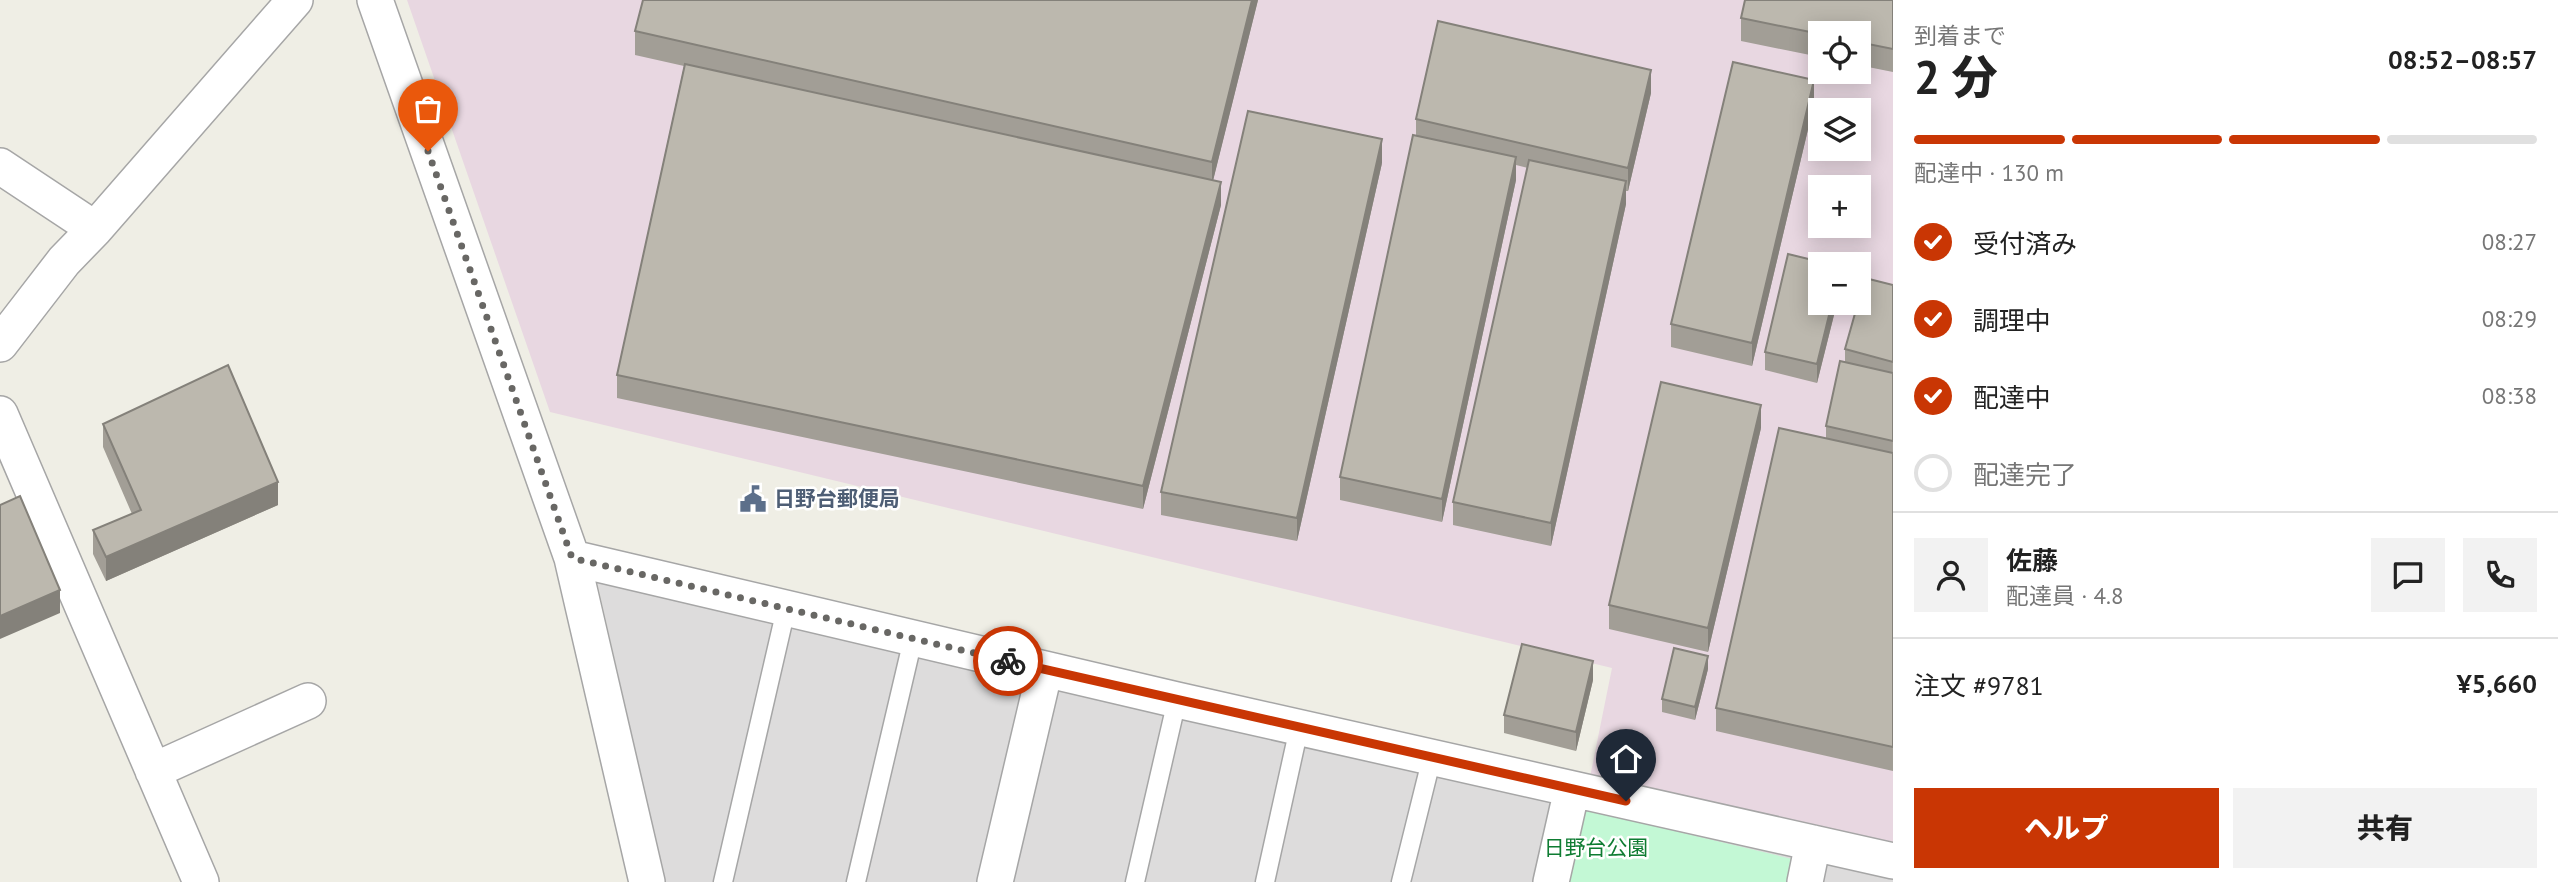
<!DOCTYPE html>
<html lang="ja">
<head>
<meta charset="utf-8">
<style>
	:root { --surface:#fff; --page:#f2f2f2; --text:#222; --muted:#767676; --line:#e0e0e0; --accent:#c93604 }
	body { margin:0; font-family:"PT Sans","Noto Sans JP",sans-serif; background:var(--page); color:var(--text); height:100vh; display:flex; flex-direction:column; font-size:26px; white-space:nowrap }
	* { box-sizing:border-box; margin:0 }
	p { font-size:23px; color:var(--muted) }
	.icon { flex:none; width:38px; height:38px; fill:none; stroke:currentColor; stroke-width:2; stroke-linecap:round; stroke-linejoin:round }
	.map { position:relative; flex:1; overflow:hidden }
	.sheet { display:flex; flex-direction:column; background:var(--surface); width:665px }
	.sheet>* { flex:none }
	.tools { position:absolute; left:1808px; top:21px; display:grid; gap:14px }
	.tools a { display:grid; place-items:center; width:63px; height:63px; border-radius:0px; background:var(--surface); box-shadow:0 4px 18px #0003; font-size:35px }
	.pin { position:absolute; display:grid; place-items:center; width:60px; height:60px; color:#fff; margin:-72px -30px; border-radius:50% 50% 50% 0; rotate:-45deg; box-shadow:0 0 7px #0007 }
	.pin .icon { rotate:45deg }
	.courier { position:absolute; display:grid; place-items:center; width:70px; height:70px; margin:-35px; border:5px solid #c93604; border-radius:50%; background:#fff; color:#222; box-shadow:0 2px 9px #0007 }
	.headline em { font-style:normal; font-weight:800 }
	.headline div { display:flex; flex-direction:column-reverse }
	.headline { display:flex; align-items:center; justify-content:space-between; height:119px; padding:0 21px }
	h1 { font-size:46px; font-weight:800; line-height:52px }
	.bar { display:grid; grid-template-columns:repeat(4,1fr); gap:10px 7px; align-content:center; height:84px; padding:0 21px }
	.bar i { height:9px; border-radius:5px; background:var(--line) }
	.bar .selected { background:var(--accent) }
	.bar p { grid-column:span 4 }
	.line { display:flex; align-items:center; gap:18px; padding:0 21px; border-top:2px solid var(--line) }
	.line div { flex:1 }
	.round { display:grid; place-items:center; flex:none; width:74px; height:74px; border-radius:0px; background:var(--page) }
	ol { padding:0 21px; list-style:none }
	li { display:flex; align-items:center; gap:21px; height:77px }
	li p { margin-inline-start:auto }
	li .icon { padding:7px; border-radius:50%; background:var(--accent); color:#fff; stroke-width:4 }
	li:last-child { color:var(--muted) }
	li i { width:38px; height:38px; border:4px solid var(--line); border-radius:50% }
	.cta { display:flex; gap:14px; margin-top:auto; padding:14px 21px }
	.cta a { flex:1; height:80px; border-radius:0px; background:var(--accent); color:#fff; font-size:28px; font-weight:800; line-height:80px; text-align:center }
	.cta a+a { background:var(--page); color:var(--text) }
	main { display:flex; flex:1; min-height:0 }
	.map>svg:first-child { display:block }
	.residential { fill:#dddcdc }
	.industrial { fill:#e8d7e1; fill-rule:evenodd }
	.park { fill:#c3f8d5 }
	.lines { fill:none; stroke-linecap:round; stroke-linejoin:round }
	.lane-casing { stroke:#a6a6a6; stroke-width:21 }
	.street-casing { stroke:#a6a6a6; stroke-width:38 }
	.lane { stroke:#fff; stroke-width:18 }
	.street { stroke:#fff; stroke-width:35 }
	.wall { fill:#a29e96 }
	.shaded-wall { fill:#84817a }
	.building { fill:#bcb8ae; stroke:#84817a; stroke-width:2 }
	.done { stroke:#686764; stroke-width:7; stroke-dasharray:0 12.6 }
	.route { stroke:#c93604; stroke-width:9 }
	.labels { text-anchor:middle; stroke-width:5; stroke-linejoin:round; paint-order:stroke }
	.service-label { font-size:21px; font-weight:bold; fill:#4e5e75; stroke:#fff; text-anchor:start }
	.park-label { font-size:21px; fill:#0e7c32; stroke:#fff }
</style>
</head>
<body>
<main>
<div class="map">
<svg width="1893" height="882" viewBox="0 0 1893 882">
	<rect width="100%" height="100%" fill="#efeee5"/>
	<path class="residential" d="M597,581L1893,880V882H665Z"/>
	<path class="industrial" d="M407,0H1893V851L1589,782L1612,668L550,412ZM1820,33H1858V72H1820ZM1820,110H1858V149H1820ZM1820,187H1858V226H1820ZM1820,264H1858V303H1820Z"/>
	<path class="park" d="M1569,806L1809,863L1805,882H1551Z"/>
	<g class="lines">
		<defs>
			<path id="lane" d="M723,882L786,609
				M856,882L913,639
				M1135,882L1177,700
				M1265,882L1299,728
				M1401,882L1432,757"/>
			<path id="street" d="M375,0L572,558L647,882
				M0,166L95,229
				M0,344L64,261L95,229L295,0
				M0,414L201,882
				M572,558L1177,700L1893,861
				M153,771L308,701
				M995,882L1045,669
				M1551,882L1572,789
				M1805,882L1813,843"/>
		</defs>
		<use href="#lane" class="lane-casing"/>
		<use href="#street" class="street-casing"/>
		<use href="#lane" class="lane"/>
		<use href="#street" class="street"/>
	</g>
	<path class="wall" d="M1258,0L1213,180L1221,205L1143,509L617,398V375L684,66L635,55V31Z
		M1893,0V72L1858,65V33H1820V57L1741,41V18Z
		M1651,93L1628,191H1626V204L1551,546L1453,525V502L1528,168L1516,165V180L1442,522L1340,500V477L1416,136V119Z
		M1814,104L1752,366L1671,347V324Z
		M1382,163L1297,541L1161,515V492Z
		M1893,285V771L1716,731V708L1826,438V426L1845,362V349Z
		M1820,303H1837L1817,383L1765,370V352Z
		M103,424L278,505L106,581L93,554V530L132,514L103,447Z
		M1761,428L1708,652L1609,629V605Z
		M1708,669L1695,720L1662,712V699Z
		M1593,680L1576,751L1504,733V715Z"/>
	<path class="shaded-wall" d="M1252,0H1258L1212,185V162Z
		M1651,70V93L1628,191V168Z
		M1814,80V104L1752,366V343Z
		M1382,139V163L1297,541V518Z
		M1516,157V180L1442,522V499Z
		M1626,181V204L1551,546V523Z
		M1221,182V205L1143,509V486Z
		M1832,303H1837L1817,383V364Z
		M1761,405V428L1708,652V628Z
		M278,482V505L106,581V557Z
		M60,590V613L0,639V616Z
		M1708,656V669L1695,720V707Z
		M1593,661V680L1576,751V732Z"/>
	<path class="building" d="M643,0H1252L1212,162L635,31Z
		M1745,0H1893V49L1858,42V33L1820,34L1741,18Z
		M1438,21L1651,70L1628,168L1416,119Z
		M1733,62L1814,80L1752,343L1671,324Z
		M685,64L1221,182L1143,486L617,375Z
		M1248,111L1382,139L1297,518L1161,492Z
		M1413,135L1516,157L1442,499L1340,477Z
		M1529,160L1626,181L1551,523L1453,502Z
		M1788,254L1829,264H1820V303H1832L1817,364L1765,352Z
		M1865,278L1893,285V362L1845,349Z
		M1840,361L1893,373V441L1826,426Z
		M228,365L278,482L106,557L93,530L141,510L103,424Z
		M1661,382L1761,405L1708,628L1609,605Z
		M1779,428L1893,453V747L1716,708Z
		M20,496L60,590L0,616V505Z
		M1522,644L1593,661L1576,732L1504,715Z
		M1674,648L1708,656L1695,707L1662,699Z"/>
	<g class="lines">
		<path class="done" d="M428,151L572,558L1008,661"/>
		<path class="route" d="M1008,661L1626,801"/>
	</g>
	<defs>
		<symbol id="civic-bare" viewBox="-9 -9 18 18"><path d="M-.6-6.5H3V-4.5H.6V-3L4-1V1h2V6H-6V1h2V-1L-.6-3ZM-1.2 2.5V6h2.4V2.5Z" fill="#5c6f8a" stroke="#fff" stroke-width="2.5" paint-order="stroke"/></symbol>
	</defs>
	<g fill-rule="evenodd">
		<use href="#civic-bare" x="734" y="480" width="38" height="38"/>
	</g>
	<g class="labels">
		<g class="service-label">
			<text x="774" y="506">日野台郵便局</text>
		</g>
		<g class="park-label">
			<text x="1596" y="855">日野台公園</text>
		</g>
	</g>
</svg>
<div class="tools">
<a><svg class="icon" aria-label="locate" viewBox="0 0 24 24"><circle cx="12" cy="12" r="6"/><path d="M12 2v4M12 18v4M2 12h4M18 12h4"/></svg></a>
<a><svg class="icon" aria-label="layers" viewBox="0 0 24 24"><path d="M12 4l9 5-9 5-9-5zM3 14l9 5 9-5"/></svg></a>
<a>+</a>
<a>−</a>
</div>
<div class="pin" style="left:428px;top:151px;background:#ea580c"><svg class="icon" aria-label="bag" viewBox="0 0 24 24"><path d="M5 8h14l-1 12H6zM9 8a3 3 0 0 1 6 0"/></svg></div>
<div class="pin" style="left:1626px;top:801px;background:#1f2937"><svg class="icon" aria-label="home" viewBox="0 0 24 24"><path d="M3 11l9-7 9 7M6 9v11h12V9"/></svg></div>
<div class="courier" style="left:1008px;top:661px"><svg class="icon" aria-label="bike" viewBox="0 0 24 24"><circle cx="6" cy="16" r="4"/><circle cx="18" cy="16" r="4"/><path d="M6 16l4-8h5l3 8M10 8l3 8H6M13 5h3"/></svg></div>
</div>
<section class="sheet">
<div class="headline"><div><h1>2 分</h1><p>到着まで</p></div><em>08:52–08:57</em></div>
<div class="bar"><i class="selected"></i><i class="selected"></i><i class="selected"></i><i></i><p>配達中 · 130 m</p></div>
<ol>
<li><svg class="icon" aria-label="check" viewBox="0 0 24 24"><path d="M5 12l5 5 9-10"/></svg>受付済み<p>08:27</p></li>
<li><svg class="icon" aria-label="check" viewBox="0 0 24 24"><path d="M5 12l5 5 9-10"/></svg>調理中<p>08:29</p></li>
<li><svg class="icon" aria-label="check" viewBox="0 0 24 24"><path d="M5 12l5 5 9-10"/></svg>配達中<p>08:38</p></li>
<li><i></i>配達完了</li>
</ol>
<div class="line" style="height:126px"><a class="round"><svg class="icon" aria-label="person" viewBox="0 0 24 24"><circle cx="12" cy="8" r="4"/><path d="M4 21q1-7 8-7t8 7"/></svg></a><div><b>佐藤</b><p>配達員 · 4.8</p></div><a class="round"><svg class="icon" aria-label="chat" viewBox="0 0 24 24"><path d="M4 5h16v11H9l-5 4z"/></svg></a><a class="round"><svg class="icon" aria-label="phone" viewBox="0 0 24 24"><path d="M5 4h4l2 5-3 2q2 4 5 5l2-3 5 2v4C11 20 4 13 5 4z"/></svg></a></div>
<div class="line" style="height:91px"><div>注文 #9781</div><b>¥5,660</b></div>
<div class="cta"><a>ヘルプ</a><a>共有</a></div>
</section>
</main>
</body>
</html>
